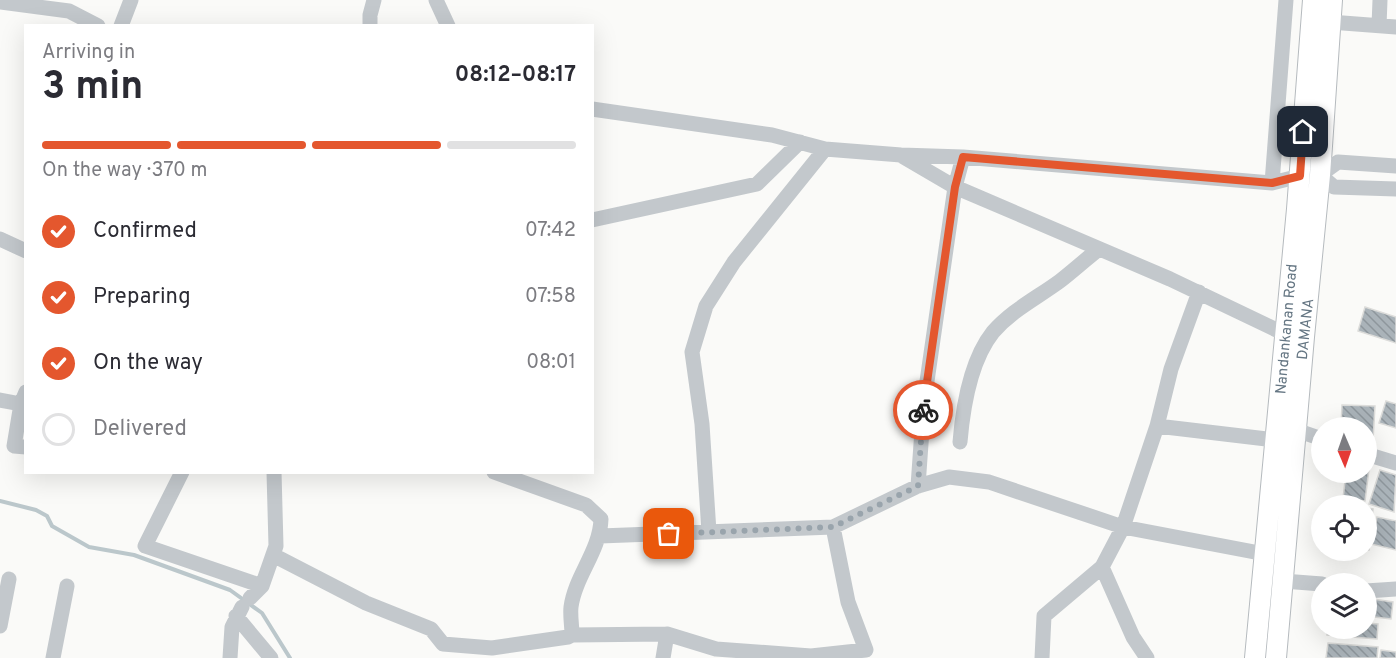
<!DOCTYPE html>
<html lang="en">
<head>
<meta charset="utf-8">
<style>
	:root { --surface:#fff; --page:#f2f2f3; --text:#2b2b33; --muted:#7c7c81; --line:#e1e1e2; --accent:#e4572e }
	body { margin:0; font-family:Overpass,sans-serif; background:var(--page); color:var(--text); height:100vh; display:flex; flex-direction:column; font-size:22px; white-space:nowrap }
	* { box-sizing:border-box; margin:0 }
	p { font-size:20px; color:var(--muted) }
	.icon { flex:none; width:33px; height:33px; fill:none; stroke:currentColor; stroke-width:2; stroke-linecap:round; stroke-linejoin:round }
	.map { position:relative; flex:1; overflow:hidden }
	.sheet { position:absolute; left:24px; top:24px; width:570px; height:450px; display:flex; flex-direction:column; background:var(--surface); border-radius:0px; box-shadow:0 6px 24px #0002 }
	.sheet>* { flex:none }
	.needle { width:39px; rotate:178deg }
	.controls { position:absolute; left:1311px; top:417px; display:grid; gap:12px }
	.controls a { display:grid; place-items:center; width:66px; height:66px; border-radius:50%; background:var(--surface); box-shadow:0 6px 24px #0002; font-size:30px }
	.pin { position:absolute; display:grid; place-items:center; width:51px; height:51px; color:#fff; margin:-26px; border-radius:12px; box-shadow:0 3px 9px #0006 }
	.courier { position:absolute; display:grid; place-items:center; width:60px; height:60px; margin:-30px; border:4px solid #e4572e; border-radius:50%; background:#fff; color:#222; box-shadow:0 2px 8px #0007 }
	.summary em { font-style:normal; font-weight:700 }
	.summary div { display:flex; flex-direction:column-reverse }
	.summary { display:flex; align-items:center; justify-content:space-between; height:102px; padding:0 18px }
	h1 { font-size:39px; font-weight:700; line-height:45px }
	.bar { display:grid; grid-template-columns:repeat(4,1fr); gap:9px 6px; align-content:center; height:72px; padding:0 18px }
	.bar i { height:8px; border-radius:4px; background:var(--line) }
	.bar .current { background:var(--accent) }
	.bar p { grid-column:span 4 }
	ol { padding:0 18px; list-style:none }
	li { display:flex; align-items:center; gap:18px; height:66px }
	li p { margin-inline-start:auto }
	li .icon { padding:6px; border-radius:50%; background:var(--accent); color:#fff; stroke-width:4 }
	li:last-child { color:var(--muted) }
	li i { width:33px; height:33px; border:3px solid var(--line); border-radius:50% }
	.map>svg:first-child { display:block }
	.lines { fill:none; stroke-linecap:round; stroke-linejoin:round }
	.stream { stroke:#bbc7cb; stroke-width:4 }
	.building { fill:url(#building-back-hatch); stroke:#dcdcda; stroke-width:1.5 }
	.major-casing { stroke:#b5babe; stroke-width:22 }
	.minor { stroke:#c3c8cc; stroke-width:15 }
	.major { stroke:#fff; stroke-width:20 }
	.done { stroke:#99a4ac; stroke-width:6; stroke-dasharray:0 10.8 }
	.route { stroke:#e4572e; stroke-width:8 }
	.labels { text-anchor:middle; stroke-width:6; stroke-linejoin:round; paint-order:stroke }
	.street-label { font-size:15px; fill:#657683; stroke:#fff }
</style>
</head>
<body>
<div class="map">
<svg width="1396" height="658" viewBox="0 0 1396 658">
	<defs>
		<pattern id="building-back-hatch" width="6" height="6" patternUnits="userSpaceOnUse" patternTransform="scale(1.5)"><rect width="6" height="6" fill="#aab3b9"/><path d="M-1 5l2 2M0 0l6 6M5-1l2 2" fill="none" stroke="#8e969c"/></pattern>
	</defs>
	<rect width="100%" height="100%" fill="#fafaf8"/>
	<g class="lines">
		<path class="stream" d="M0,501L36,510L47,516L52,526L89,547L134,555L230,590L262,613L290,658"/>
	</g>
	<path class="building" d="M1365,307L1396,317V343L1358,331Z
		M1386,401L1396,404V428L1379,423Z
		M1342,405L1375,406L1373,440H1366V428H1341Z
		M1366,460L1370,461L1365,501L1343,499L1346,472H1366Z
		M1380,470L1396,475L1394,512L1369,504Z
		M1366,508L1373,509L1369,550H1366Z
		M1377,517L1396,521V550L1371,544Z
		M1366,598L1393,602L1391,619L1366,616Z
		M1366,623L1378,624L1377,639L1327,635V628H1366Z
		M1328,643L1378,647L1377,658H1326Z
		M1381,650L1396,652V658H1380Z"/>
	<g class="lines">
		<defs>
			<path id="major" d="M1255,658L1297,209L1313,0
				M1276,658L1304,337L1320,175L1332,0"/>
		</defs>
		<use href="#major" class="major-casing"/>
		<path class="minor" d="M436,0L448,26
			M0,2L69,11L98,26
			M1330,22L1396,27
			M121,26L131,0
			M370,26V15L374,0
			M1379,26L1380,0
			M592,109L772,135L825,149L901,155L963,157L1272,183L1300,176L1320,175L1338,162L1396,166
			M902,156L955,187L1170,279L1285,334
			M1320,175L1334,187L1396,189
			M1272,183L1286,0
			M592,220L757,184L800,142
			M0,239L26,251
			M0,400L21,404L26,392
			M21,404L14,446L26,447
			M1157,426L1171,369L1199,292
			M1296,430L1322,439
			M960,442C963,406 970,361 993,332C1012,310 1037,298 1060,281C1073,271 1086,259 1099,249
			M1366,454L1396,463
			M182,472L145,546L262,586
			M918,486L924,402L955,187L963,157
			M709,532L702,424L692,352L706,306L734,262L825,149
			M600,536L833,527
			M273,555L366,603L431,629L443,644L492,648L568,637L572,635C572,626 570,616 571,607C575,576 600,551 601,519L586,505L494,472
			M1283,581L1322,584
			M1366,591L1396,589
			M250,598L262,586L276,546L274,472
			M236,616L271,658
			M0,626L9,579
			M572,635L667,634L716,649L811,656L866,650L848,602L833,527L918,486L949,477L989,482L1123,527L1265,554
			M53,658L67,586
			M230,658L232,627L242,607
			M663,658L667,634
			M1042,658L1044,616L1102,567
			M1147,658L1133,637L1102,567L1123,527L1157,426L1275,440"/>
		<use href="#major" class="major"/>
	</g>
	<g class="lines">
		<path class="done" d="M669,534L833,527L918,486L923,410"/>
		<path class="route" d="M923,410L955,187L963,157L1272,183L1300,176L1303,132"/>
	</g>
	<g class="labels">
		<g class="street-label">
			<text transform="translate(1286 329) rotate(-85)" y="5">Nandankanan Road</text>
			<text transform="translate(1305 329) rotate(-84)" y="5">DAMANA</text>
		</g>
	</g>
</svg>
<div class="controls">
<a><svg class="needle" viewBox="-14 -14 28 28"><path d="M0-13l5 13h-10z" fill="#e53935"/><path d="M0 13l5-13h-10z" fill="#7c7c81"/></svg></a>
<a><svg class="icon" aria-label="locate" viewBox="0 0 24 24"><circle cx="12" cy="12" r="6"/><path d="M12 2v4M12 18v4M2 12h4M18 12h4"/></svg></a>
<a><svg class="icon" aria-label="layers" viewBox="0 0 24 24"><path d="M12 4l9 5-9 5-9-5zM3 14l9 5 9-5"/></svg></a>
</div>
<div class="pin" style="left:669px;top:534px;background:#ea580c"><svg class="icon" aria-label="bag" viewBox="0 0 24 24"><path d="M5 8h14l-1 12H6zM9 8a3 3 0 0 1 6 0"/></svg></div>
<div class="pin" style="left:1303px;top:132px;background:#1f2937"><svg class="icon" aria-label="home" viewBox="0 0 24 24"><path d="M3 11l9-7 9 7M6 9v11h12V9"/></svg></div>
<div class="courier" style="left:923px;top:410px"><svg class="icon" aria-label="bike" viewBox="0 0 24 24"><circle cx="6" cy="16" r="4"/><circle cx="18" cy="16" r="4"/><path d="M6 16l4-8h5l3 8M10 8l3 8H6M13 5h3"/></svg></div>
<section class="sheet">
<div class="summary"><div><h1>3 min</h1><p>Arriving in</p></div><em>08:12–08:17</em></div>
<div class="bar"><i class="current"></i><i class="current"></i><i class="current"></i><i></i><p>On the way · 370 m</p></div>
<ol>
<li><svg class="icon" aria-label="check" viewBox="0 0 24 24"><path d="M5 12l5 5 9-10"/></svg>Confirmed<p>07:42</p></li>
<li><svg class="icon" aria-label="check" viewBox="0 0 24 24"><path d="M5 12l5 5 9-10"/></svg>Preparing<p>07:58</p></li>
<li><svg class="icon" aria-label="check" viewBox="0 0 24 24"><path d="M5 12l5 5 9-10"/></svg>On the way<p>08:01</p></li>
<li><i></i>Delivered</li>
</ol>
</section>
</div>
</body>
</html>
